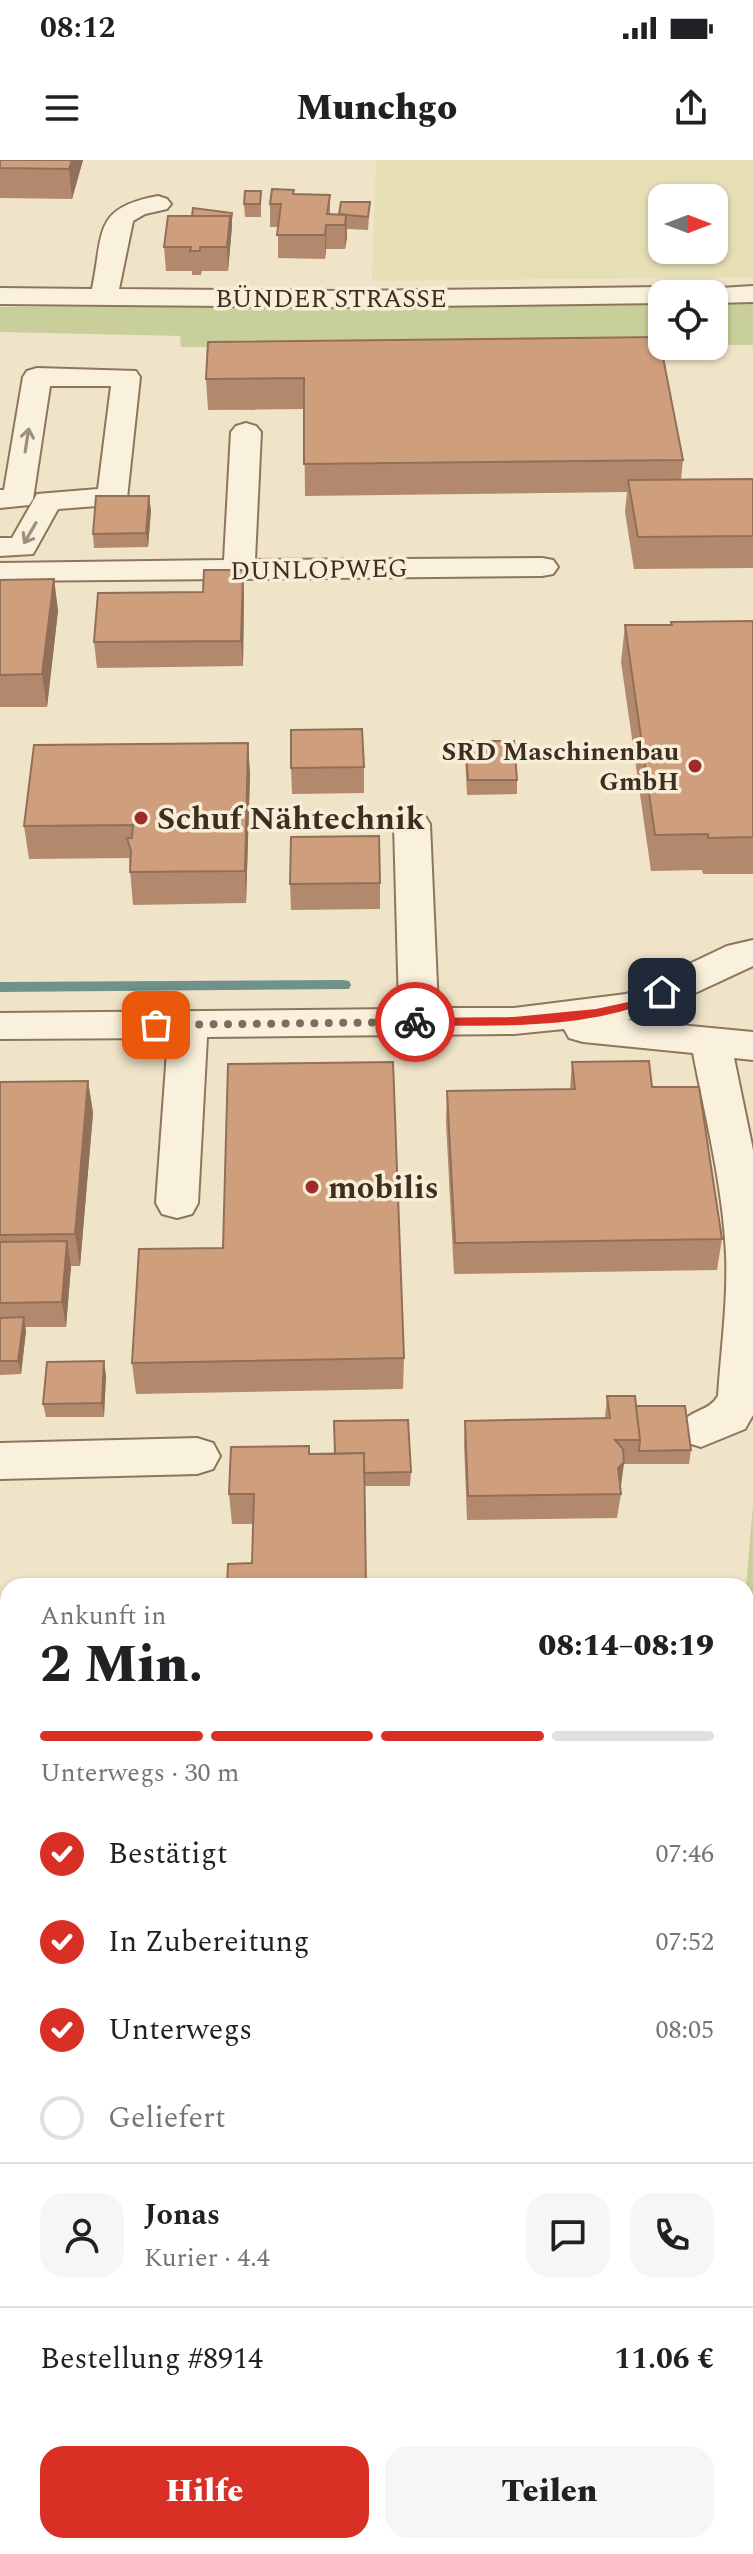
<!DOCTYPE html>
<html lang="de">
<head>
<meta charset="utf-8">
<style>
	:root { --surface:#fff; --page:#f6f6f6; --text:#202124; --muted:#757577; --line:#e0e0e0; --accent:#d93025 }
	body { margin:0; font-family:Spectral,serif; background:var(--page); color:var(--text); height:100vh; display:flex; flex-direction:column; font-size:30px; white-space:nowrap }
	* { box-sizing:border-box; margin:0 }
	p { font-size:26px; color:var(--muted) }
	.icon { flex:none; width:44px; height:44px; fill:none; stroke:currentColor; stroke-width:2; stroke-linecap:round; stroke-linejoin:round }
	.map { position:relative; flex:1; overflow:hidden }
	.drawer { position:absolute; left:0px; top:1418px; width:754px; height:976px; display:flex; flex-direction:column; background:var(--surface); border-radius:24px 24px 0 0; box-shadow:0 2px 6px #0004 }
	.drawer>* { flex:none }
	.needle { width:52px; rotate:90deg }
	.tools { position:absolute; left:648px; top:24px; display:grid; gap:16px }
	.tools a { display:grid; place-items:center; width:80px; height:80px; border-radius:16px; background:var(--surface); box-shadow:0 2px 6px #0004; font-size:40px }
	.pin { position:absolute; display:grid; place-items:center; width:68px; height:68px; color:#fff; margin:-34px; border-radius:16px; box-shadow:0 4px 12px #0006 }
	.courier { position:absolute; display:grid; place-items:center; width:80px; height:80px; margin:-40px; border:6px solid #d93025; border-radius:50%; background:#fff; color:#222; box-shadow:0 2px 10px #0007 }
	.headline em { font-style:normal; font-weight:800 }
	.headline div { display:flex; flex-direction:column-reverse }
	.headline { display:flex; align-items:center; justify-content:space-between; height:136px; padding:0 40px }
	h1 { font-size:52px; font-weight:800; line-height:60px }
	.bar { display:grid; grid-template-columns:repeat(4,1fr); gap:12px 8px; align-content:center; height:96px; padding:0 40px }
	.bar i { height:10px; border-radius:6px; background:var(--line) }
	.bar .selected { background:var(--accent) }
	.bar p { grid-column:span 4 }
	.line { display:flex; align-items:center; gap:20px; padding:0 40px; border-top:2px solid var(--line) }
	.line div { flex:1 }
	.round { display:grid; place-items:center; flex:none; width:84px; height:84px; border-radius:24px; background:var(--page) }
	ol { padding:0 40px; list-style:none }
	li { display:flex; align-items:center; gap:24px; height:88px }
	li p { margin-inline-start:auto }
	li .icon { padding:8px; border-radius:50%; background:var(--accent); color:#fff; stroke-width:4 }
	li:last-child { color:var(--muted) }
	li i { width:44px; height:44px; border:4px solid var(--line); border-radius:50% }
	.cta { display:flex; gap:16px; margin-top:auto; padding:16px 40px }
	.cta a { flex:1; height:92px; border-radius:24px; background:var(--accent); color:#fff; font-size:32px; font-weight:800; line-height:92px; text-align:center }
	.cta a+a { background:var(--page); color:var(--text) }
	.status { display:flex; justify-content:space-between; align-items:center; height:56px; padding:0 40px; background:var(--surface); direction:ltr }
	.status svg { height:22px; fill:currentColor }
	header { display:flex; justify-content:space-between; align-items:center; height:104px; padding:0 40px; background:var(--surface); font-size:36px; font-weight:800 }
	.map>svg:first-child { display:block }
	.farmland { fill:#e6deb5; fill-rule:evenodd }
	.green { fill:#c9cf9b }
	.water { fill:#a9c4bc; stroke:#6f938a; stroke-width:2 }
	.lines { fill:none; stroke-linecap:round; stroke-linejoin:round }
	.stream { fill:#6f938a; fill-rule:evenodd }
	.minor-casing { stroke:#8d765c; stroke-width:4 }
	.minor { fill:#faf1dc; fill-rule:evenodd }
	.wall { fill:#b2896c }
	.shaded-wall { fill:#916f58 }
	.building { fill:#cf9f7d; stroke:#916f58; stroke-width:2 }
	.oneway { stroke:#9c907e }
	.route { fill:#d93025 }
	.done { stroke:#7c6e5b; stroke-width:8; stroke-dasharray:0 14.4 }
	.poi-dot { fill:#9e2a2b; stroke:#f7eed8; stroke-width:3 }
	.labels { text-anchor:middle; stroke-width:7; stroke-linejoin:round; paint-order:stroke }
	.far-street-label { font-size:26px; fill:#3d2e20; stroke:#f7eed8 }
	.far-poi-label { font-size:26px; font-weight:bold; fill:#3d2e20; stroke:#f7eed8; text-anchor:end }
	.poi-label { font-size:32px; font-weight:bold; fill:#3d2e20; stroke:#f7eed8; text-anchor:start }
</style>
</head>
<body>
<div class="status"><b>08:12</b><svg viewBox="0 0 49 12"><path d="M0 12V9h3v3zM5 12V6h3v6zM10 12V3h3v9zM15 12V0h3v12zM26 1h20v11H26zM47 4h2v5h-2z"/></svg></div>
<header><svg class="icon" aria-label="menu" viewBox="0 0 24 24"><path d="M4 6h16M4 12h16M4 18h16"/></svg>Munchgo<svg class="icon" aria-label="share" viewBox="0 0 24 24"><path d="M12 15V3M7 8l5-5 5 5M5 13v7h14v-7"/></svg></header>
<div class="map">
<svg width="753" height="2394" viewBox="0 0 753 2394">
	<rect width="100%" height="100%" fill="#f0e4c8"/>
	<path class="farmland" d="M376,0H753V117L372,121ZM662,38H714V90H662Z
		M8,1999V2386H26L24,2394H0V2000Z"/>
	<path class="green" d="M714,141H753V185H714Z
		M662,142V186L181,187L180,176L0,172V147Z
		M753,1345V2394H24L26,2386H746V1427Z"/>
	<path class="water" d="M746,1936L753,1939V2178L746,2179Z"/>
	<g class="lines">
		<path class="stream" d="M343,820L349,821L351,825L349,829L0,832V822Z"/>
		<defs>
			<path id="minor" d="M158,36L167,39L171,44L167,49L145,54L133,61L119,129L343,131L662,127L672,129L675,134H662V143L343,147L0,144V128L92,129C104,71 93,48 158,36Z
				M753,126V142L714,143V134H701L704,129Z
				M37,208L136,211L140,217L127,338L123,344L58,349L33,394L0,396V378H12L37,334L98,329L111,226H50L33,339L29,345L0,348V330H4L23,217L27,211Z
				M246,263L256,266L261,272L255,400L542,398L553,400L558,407L553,414L542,416L0,421V403L224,400L231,272L236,266Z
				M412,653L425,656L430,664L438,848H514L626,834L727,786L753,780V806L650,854L627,860L753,872V900L734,898L753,990V1255L745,1269L701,1287L685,1282L678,1269C690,1247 707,1254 718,1236C721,1189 728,1141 726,1094C723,1027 706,960 693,893L583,882L569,878L564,869L514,874L207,877L198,1043L192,1054L177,1058L162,1054L156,1043L168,878L0,879V853L399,849L394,664L399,656Z
				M197,1278L213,1283L220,1296L213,1309L197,1314L0,1319V1283Z
				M753,1764V1814L746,1816V1766Z
				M8,1897V1951L0,1952V1898Z
				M106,2386H168L165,2394H103Z"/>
		</defs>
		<use href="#minor" class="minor-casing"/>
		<use href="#minor" class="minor"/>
	</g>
	<path class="wall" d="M0,0H83L72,39L0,38Z
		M261,31V57H245L244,44Z
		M294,34L330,35V54H339L370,42L368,70L347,69L345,89H326L325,99L278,98V67H270V44Z
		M232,66L228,111H202L201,115H192V111H166L164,87Z
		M208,182L683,300L681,320L753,319V408L634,409L625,352L627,332L305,336L304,249L208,250L206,219Z
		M151,350L148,387L94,388L93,374Z
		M54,419L58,451L47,547H0V420Z
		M244,435L243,506L97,508L94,482Z
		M753,461V714H703L702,710L651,711L621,502L625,465H670L671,462Z
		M465,581L517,620V634L467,635L465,595Z
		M248,583L250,615L246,743L133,745L129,698L29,699L24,666Z
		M364,607V633L292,634L291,608Z
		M380,723V749L291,750L290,724Z
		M572,902L652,927L722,1079L717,1110L454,1114L446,963L447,931L570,929Z
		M88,921L93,953L80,1106H71L66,1167H25L26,1171L21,1214L0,1215V922Z
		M404,1198L403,1229L136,1234L132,1203Z
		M106,1215L104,1257H46L43,1244Z
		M607,1236L636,1246L691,1290L689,1304H624L620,1327L621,1334L617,1358L467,1360L464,1285L465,1261L605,1258Z
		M310,1294L411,1312L410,1326H364L252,1403L253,1364H232L229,1334Z"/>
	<path class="shaded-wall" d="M72,0H83L72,39L69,9Z
		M232,53V66L228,111L227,87L230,56Z
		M346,55L347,78L345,89V65Z
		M326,65V89L325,99V75Z
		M149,336L151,350L148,387L146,373Z
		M243,410L244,435L243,506L241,481Z
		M54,419L58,451L47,547L42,514Z
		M248,583L250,615L246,743L245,711Z
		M88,921L93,953L80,1106L75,1074Z
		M67,1081L71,1106L66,1167L62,1142Z
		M24,1157L26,1171L21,1214L18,1201Z
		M104,1201L106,1215L104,1257L102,1243Z
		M624,1302L621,1326L614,1332L618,1308Z"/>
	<path class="building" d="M0,0H72L69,9L0,8Z
		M272,29L294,30L293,34L330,35L327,54L346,55L345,65H326L325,75H277L281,44H270Z
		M245,31H261L260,44H244Z
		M341,42H370L368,57L339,54Z
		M193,48L232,53L230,66V56H192Z
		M168,56H230L227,87H200V91H190L191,87H164Z
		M659,177L683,300L304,304V218L206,219L208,182Z
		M753,319V376L638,377L628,320Z
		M96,336H149L146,373L93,374Z
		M204,410H243L241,481L94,482L98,433L203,432Z
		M54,419L42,514L0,515V420Z
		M753,461V677L708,678V674L655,675L625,465H672L671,462Z
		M362,569L364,607L291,608V570Z
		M465,581H514L517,620H468Z
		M248,583L245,711L130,712L131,691L127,678H132L133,665L24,666L34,585Z
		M379,676L380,723L290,724L291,677Z
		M649,901L652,927H699L722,1079L455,1083L447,931L575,929L572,902Z
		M393,902L404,1198L132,1203L139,1089L223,1088L228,904Z
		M88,921L75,1074L0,1075V922Z
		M67,1081L62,1142L0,1143V1082Z
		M24,1157L18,1201H0V1158Z
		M104,1201L102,1243L43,1244L47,1202Z
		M607,1236H635L640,1280H615L623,1289L624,1302L618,1308L621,1334L468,1336L465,1261L610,1258Z
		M636,1246H685L691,1290L639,1291L640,1280Z
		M408,1260L411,1312L364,1313V1293L335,1294L334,1261Z
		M309,1286V1294L364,1293L366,1426H227L228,1404L252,1403L254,1334H229L231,1287Z"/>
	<defs><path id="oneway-shaft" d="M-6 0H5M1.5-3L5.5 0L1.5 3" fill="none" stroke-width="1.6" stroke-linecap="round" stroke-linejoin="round" transform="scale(2)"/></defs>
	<g class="oneway">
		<use href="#oneway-shaft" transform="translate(27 280) rotate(-81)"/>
		<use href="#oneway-shaft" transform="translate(30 373) rotate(120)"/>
	</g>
	<path class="route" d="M662,829L666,830V835C591,871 497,865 415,866L409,862L415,858L514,857L596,849L633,841Z"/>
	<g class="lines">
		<path class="done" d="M156,865L415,862"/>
	</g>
	<g class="poi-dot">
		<circle cx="695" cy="606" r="8"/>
		<circle cx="141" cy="658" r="8"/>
		<circle cx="312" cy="1027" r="8"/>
	</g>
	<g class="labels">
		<g class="far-street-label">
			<text x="331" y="147">BÜNDER STRASSE</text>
			<text transform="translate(319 409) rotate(-1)" y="9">DUNLOPWEG</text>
		</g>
		<g class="far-poi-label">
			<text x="679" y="600">SRD Maschinenbau<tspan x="679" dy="30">GmbH</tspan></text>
		</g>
		<g class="poi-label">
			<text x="157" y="669">Schuf Nähtechnik</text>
			<text x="328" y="1038">mobilis</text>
		</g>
	</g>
</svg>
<div class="tools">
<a><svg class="needle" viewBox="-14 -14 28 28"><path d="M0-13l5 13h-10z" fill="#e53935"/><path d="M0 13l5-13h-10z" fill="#757577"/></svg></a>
<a><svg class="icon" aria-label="locate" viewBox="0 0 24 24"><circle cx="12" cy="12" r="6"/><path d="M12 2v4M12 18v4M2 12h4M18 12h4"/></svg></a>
</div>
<div class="pin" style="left:156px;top:865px;background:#ea580c"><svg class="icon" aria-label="bag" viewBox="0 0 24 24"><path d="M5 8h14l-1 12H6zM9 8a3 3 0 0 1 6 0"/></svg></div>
<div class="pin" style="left:662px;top:832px;background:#1f2937"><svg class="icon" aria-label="home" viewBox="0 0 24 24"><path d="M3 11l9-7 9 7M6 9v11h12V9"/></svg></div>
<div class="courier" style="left:415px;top:862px"><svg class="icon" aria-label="bike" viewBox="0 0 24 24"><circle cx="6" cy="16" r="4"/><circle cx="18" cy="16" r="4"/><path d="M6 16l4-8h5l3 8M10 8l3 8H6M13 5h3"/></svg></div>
<section class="drawer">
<div class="headline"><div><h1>2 Min.</h1><p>Ankunft in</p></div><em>08:14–08:19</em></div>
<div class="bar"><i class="selected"></i><i class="selected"></i><i class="selected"></i><i></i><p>Unterwegs · 30 m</p></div>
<ol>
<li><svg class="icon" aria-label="check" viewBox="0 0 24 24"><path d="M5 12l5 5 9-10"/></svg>Bestätigt<p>07:46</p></li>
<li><svg class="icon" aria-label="check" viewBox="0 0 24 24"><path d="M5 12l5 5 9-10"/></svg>In Zubereitung<p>07:52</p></li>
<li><svg class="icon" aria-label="check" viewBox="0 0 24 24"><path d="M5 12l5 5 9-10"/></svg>Unterwegs<p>08:05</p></li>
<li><i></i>Geliefert</li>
</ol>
<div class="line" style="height:144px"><a class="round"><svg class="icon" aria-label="person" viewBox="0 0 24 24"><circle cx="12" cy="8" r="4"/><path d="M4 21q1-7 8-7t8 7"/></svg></a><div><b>Jonas</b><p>Kurier · 4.4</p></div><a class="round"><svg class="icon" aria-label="chat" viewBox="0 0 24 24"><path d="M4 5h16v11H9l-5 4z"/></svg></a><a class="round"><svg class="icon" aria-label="phone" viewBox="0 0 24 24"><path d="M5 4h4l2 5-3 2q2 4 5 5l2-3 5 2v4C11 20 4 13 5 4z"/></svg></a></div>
<div class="line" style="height:104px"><div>Bestellung #8914</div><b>11.06 €</b></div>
<div class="cta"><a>Hilfe</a><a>Teilen</a></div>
</section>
</div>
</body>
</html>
